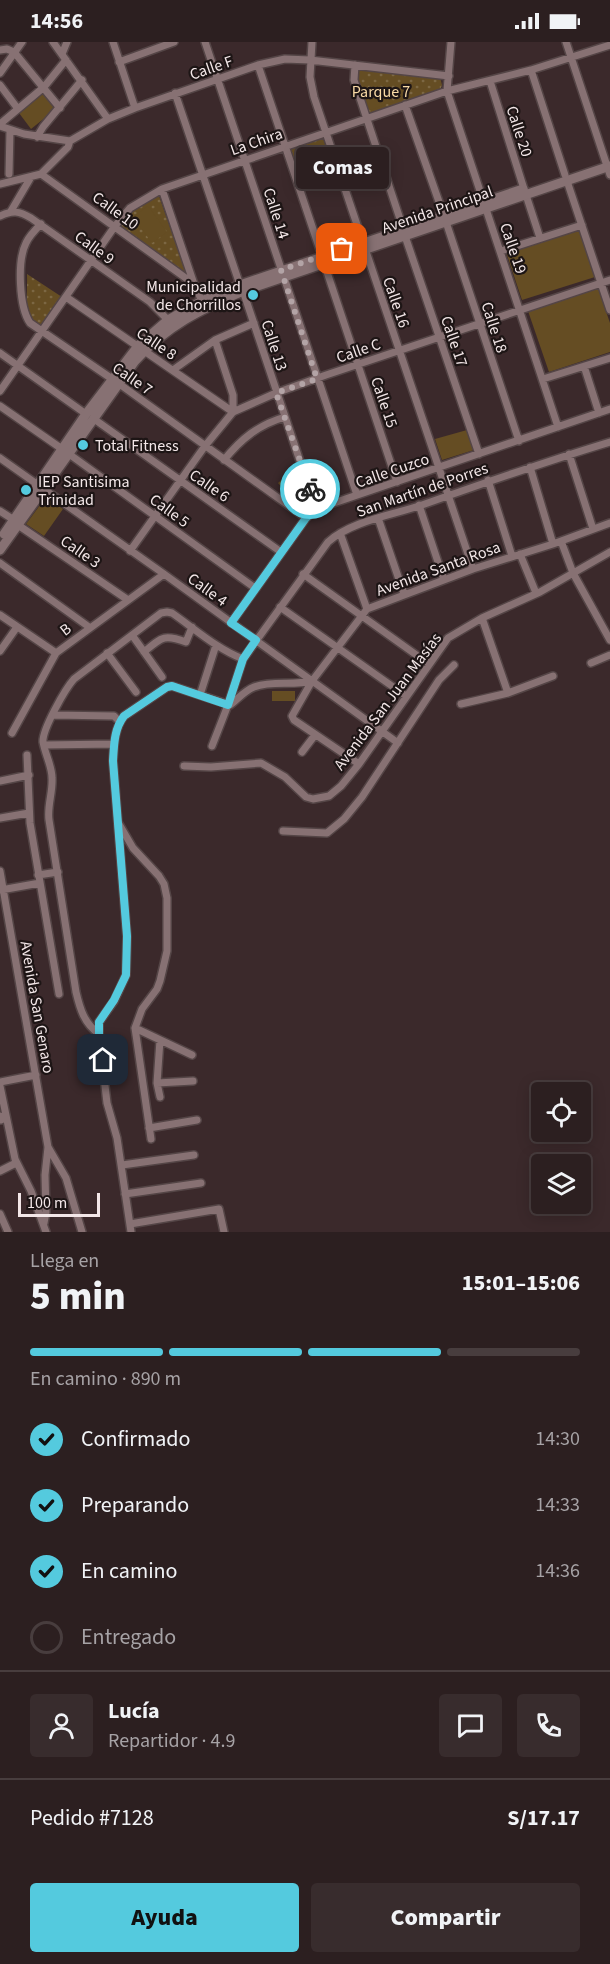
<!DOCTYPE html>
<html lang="es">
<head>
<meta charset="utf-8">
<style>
	:root { --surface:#2c1f20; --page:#382c2d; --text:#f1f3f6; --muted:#a6a2a5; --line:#483d3e; --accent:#54cade }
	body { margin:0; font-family:"Source Sans 3",sans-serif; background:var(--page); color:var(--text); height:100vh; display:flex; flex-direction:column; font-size:22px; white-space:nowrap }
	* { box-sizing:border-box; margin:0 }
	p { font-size:20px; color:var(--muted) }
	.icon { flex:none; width:33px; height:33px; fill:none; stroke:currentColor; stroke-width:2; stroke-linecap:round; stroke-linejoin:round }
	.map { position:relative; height:1190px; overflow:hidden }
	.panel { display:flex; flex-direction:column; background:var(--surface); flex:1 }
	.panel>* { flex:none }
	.buttons { position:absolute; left:531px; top:1040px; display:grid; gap:12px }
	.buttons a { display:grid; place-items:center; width:60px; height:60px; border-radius:6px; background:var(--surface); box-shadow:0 3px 15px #0003,0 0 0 2px var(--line); font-size:30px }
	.scale { position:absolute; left:18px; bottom:15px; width:82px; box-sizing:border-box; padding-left:6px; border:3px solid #f3e7e8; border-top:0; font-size:16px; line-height:21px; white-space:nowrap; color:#f3e7e8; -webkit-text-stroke:4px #1d1515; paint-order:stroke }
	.pin { position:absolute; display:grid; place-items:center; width:51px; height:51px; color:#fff; margin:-26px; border-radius:12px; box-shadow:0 3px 9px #0006 }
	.courier { position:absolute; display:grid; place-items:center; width:60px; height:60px; margin:-30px; border:4px solid #54cade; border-radius:50%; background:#fff; color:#222; box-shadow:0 2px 8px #0007 }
	.bubble { position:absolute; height:42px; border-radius:6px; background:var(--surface); box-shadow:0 3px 15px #0003,0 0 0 2px var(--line); font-size:20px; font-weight:800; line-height:42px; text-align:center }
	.summary em { font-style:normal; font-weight:800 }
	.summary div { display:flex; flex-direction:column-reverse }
	.summary { display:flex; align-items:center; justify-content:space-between; height:102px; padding:0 30px }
	h1 { font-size:39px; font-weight:800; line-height:45px }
	.bar { display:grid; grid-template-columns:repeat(4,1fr); gap:9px 6px; align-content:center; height:72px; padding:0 30px }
	.bar i { height:8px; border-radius:4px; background:var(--line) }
	.bar .selected { background:var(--accent) }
	.bar p { grid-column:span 4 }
	.line { display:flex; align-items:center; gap:15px; padding:0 30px; border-top:2px solid var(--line) }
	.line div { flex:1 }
	.round { display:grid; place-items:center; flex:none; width:63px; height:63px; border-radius:6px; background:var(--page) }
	ol { padding:0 30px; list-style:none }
	li { display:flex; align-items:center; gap:18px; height:66px }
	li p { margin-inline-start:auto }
	li .icon { padding:6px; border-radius:50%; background:var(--accent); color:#111; stroke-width:4 }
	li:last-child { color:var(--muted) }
	li i { width:33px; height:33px; border:3px solid var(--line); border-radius:50% }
	.action { display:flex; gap:12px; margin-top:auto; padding:12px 30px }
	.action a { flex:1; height:69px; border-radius:6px; background:var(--accent); color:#111; font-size:24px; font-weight:800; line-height:69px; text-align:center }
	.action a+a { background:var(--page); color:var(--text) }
	.status { display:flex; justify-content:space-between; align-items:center; height:42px; padding:0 30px; background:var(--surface); direction:ltr }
	.status svg { height:16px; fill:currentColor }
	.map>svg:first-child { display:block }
	.park { fill:url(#park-dots) }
	.pitch { fill:#654d23 }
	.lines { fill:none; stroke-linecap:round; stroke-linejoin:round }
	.street-casing { stroke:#544546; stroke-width:10 }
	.secondary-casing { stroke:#544546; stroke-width:12 }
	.street { stroke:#877173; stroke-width:7 }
	.secondary { stroke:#877173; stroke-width:9 }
	.done { stroke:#b3a4a6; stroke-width:6; stroke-dasharray:0 10.8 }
	.route { stroke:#54cade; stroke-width:8 }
	.poi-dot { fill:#54cade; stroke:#1d1515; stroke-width:2 }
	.labels { text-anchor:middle; stroke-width:4.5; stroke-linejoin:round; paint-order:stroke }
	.street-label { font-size:16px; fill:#f3e7e8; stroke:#1d1515 }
	.park-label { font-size:16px; fill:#f9daa6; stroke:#1d1515 }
	.poi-label { font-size:16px; fill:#f3e7e8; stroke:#1d1515; text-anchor:start }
</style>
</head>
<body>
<div class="status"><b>14:56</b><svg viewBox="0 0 49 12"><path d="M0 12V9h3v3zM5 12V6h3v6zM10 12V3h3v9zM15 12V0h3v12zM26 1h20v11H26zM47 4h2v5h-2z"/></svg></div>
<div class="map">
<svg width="610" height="1190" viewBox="0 0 610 1190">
	<defs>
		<pattern id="park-dots" width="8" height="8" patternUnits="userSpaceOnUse" patternTransform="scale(1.5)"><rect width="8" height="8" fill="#654d23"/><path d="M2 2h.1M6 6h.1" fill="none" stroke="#7c6743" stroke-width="1.8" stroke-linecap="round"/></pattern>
	</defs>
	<rect width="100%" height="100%" fill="#3b292b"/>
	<path class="park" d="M358,27L440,35L442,43L440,49L368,74L356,35Z
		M323,96L332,123L299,133L290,106Z
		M158,151L187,233L119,184L140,161Z
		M27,232L62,255L40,287C22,272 28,254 27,232Z"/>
	<path class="pitch" d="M388,46L393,60L370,68L365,54Z
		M44,51L56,67L31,87L19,71Z
		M148,164L167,190L152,201L133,175Z
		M579,186L595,235L522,258L506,210Z
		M595,246H598L610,281V310L549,330L528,269Z
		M467,388L474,408L442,418L435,397Z
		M293,427L302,436L286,450L278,441Z
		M46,455L63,467L44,494L26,482Z
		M272,649H295V659H272Z"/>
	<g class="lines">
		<defs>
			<path id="street" d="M53,0L108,77
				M113,0L135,66
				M205,0L357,453
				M312,0L310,35L314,55L473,527
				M451,0L447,49L558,385
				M566,0L610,133
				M0,8L7,7L14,10L60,66
				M62,12L67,0
				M119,20L174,0
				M258,23L322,214
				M355,23L354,38L403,186
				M531,28L565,133
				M0,31L22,0
				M490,39L524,147
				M0,43L18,67
				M175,51L240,243
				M405,63L444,174
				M0,82L44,45L66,18
				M0,84L24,92L70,99
				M37,95L43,85L82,38
				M9,132L10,88
				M41,132L194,242L202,259
				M567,139L610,268
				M0,142L41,132L68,105L70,99L108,77L135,66L258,23L285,17L310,18L449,34
				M162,147L194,242
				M526,153L540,196
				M11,169L31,135
				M0,174C13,168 19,169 31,176L150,260L168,278
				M446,180L519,399
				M41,182C35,188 29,194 26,201C17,219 19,265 30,281L118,341L306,476
				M405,194L479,412
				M501,209L582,183
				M324,221L397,440
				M243,249L316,467
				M66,255L233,370
				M215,298L233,353V370
				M0,311L86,372
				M584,324L599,371
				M173,328L215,298L254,281
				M543,337L610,316
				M0,349L115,184L130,166L162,147L447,49L531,28L610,3
				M0,364L62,407
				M94,377L281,510
				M69,412L255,546
				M569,412L593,487
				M0,416L164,532L398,701
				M224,418C241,397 258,383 285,375
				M530,425L553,502
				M488,438L512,514
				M419,463L444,538
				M0,469L14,478
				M378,476L404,552
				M18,483L128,558
				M340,491L367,567
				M561,499L573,531L610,598
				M130,509L205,404L233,370L276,351L326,333L610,238
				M520,512L536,551
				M0,521L89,585
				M303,532L429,622
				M280,565L406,654
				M0,573L56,611
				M482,576L508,651
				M231,581L306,476L316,467L610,367
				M132,593L162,635
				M0,609L17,585
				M144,610C162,595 164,592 186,600L192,585
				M107,611L136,650
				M591,621L610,613
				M200,653L216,603
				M461,662L508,651L553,634
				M53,673L114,674L120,680
				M12,691L56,611L164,532
				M44,703L114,702
				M212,704L228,663L243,617L328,500C351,479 393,473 422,463C484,441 547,419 610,400
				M302,710L315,693
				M27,713L30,781L59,952
				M359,722L294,678L292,674L312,639L367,567L473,527L553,502L610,481
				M184,724L211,725L261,721L285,735L306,755L313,757L329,754L341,744L359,722L448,596L482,576L540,550L610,510
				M0,739L29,733
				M0,776L29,771
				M119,782L133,806L159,834L164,842L167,856V909L160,939L157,947L142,967L135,986L151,1097
				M283,789L327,791L344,777L362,755L439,638L454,623
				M0,829L48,1105L45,1133L46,1170L44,1181
				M38,833L58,830
				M1,848L40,841
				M135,986L192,1013
				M99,992C84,981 80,967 76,950L49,778C47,764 53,750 52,736C52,724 45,712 43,700C42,688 65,647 74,637L161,571L167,570L172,571C195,587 217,607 243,617
				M0,1040L36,1033
				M157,1041L193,1039
				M0,1044L15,1117L31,1149L46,1190
				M160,1055L157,1041L160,998
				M0,1074L1,1078
				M149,1086L197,1078
				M48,1105L66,1136L82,1190
				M122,1123L194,1113
				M0,1129L16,1121
				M125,1152L201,1141
				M0,1172L8,1190
				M130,1182L219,1167L224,1190
				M131,1190L117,1096L107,1061L99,992V980L114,959L126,933L127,895L113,719C114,703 114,687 124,674L167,645L172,644L230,663C238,657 244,649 254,645C272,638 293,644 312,639"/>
			<path id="secondary" d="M4,492L86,372L138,304L168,278L202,259L240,243L523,147
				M0,508L135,319C166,284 201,267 243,249L610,124"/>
		</defs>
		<use href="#street" class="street-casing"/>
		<use href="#secondary" class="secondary-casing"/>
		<use href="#street" class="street"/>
		<use href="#secondary" class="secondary"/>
	</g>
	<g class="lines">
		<path class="done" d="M310,447L276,351L317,337L281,228L342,207"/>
		<path class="route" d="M103,1018L99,992V980L114,958L126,933L127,894L113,719C114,703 114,687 124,674L167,645L172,644L228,663L243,617L256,598L231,581L306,476L316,467L310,447"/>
	</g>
	<g class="poi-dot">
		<circle cx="253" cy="253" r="6"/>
		<circle cx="83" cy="403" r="6"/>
		<circle cx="26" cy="448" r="6"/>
	</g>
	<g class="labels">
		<g class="street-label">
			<text transform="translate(211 25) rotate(-19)" y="6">Calle F</text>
			<text transform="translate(520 89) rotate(72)" y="6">Calle 20</text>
			<text transform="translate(256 99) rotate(-19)" y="6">La Chira</text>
			<text transform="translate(437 167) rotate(-19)" y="6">Avenida Principal</text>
			<text transform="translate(116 168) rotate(36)" y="6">Calle 10</text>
			<text transform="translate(277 171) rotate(72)" y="6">Calle 14</text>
			<text transform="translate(95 205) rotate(36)" y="6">Calle 9</text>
			<text transform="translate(514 206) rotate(71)" y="6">Calle 19</text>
			<text transform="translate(397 260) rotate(71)" y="6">Calle 16</text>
			<text transform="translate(495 285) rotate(72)" y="6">Calle 18</text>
			<text transform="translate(455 299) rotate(71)" y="6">Calle 17</text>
			<text transform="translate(157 301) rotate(34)" y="6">Calle 8</text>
			<text transform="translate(275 303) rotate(72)" y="6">Calle 13</text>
			<text transform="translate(358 308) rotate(-19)" y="6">Calle C</text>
			<text transform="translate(133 336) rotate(35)" y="6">Calle 7</text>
			<text transform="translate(385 360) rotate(71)" y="6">Calle 15</text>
			<text transform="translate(392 428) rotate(-19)" y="6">Calle Cuzco</text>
			<text transform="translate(210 443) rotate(35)" y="6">Calle 6</text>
			<text transform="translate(422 447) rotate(-19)" y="6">San Martín de Porres</text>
			<text transform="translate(170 468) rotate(36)" y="6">Calle 5</text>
			<text transform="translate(81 509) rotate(35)" y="6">Calle 3</text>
			<text transform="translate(438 526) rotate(-20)" y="6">Avenida Santa Rosa</text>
			<text transform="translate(208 547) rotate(36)" y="6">Calle 4</text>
			<text transform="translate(65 587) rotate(-38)" y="6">B</text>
			<text transform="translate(387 659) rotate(-53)" y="6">Avenida San Juan Masías</text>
			<text transform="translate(38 965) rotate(80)" y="6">Avenida San Genaro</text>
		</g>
		<g class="park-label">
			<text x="381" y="55">Parque 7</text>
		</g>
		<g class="poi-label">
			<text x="241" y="250" text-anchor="end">Municipalidad<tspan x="241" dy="18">de Chorrillos</tspan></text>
			<text x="95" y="409">Total Fitness</text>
			<text x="38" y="445">IEP Santisima<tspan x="38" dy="18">Trinidad</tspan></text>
		</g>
	</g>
</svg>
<div class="buttons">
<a><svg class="icon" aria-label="locate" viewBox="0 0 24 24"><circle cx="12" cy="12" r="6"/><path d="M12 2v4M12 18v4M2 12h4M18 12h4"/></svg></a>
<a><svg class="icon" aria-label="layers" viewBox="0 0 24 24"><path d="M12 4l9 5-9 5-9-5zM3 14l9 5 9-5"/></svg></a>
</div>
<div class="scale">100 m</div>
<div class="pin" style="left:342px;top:207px;background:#ea580c"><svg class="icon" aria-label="bag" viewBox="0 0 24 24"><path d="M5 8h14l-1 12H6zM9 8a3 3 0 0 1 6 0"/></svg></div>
<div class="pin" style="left:103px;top:1018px;background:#1f2937"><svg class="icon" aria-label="home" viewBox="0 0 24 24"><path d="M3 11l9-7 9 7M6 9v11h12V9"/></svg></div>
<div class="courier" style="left:310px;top:447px"><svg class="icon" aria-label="bike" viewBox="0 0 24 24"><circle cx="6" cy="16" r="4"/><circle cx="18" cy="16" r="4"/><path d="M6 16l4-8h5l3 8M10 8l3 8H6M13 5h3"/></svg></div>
<div class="bubble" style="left:296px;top:105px;width:93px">Comas</div>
</div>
<section class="panel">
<div class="summary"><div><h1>5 min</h1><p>Llega en</p></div><em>15:01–15:06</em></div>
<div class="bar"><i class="selected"></i><i class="selected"></i><i class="selected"></i><i></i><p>En camino · 890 m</p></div>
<ol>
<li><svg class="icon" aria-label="check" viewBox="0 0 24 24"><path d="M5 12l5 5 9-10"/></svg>Confirmado<p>14:30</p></li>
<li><svg class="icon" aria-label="check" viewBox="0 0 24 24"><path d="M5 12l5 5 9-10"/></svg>Preparando<p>14:33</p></li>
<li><svg class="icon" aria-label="check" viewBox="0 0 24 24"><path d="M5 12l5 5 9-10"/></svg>En camino<p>14:36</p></li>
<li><i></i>Entregado</li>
</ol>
<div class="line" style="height:108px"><a class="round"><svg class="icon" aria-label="person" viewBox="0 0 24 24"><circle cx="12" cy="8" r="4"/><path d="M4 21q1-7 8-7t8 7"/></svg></a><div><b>Lucía</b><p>Repartidor · 4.9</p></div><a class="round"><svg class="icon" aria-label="chat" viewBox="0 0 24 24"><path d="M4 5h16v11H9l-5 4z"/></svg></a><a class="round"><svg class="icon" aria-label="phone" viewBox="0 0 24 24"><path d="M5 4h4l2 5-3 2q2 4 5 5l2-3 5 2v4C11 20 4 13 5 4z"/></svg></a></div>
<div class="line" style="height:78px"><div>Pedido #7128</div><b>S/17.17</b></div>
<div class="action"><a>Ayuda</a><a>Compartir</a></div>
</section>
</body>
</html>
